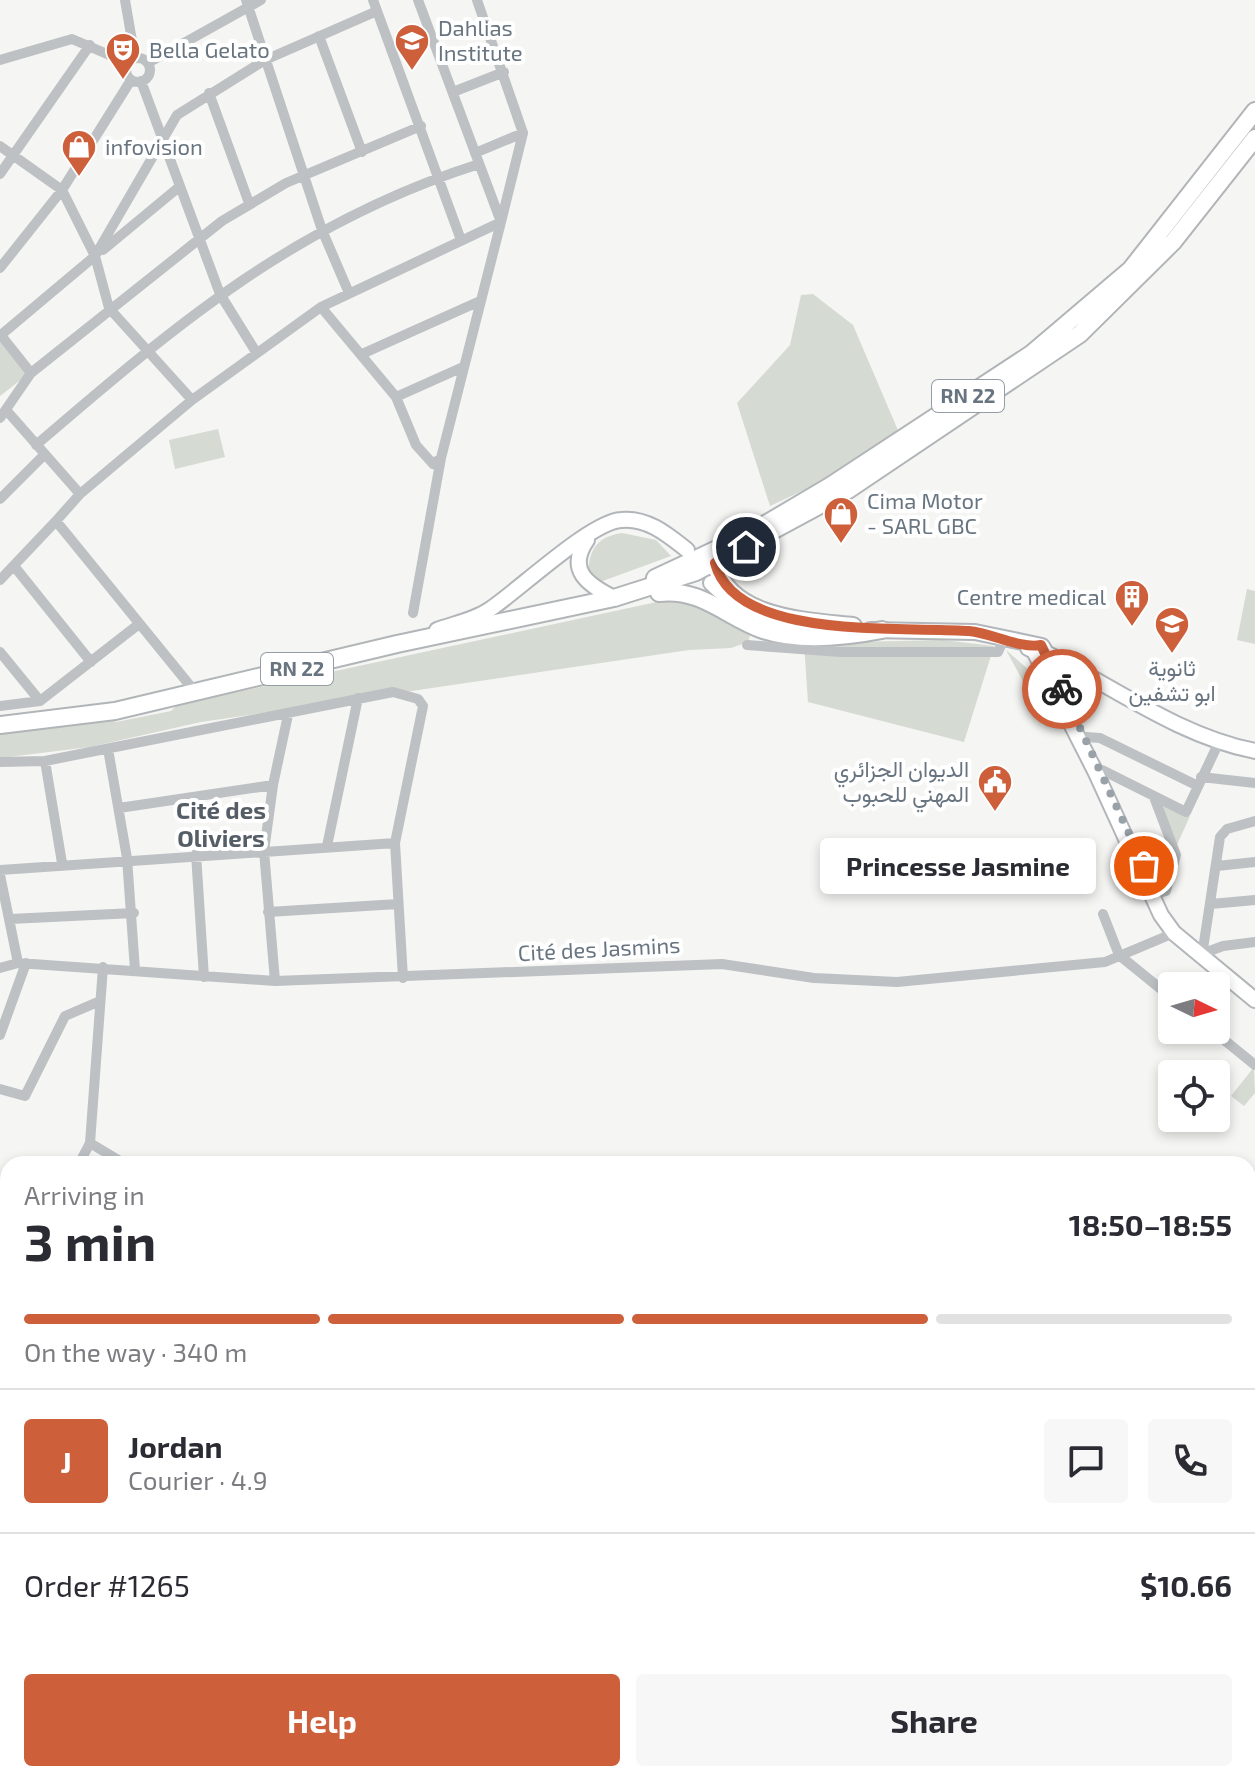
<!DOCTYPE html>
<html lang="en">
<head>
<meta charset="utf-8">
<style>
	:root { --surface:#fff; --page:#f7f7f7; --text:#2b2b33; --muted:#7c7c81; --line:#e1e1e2; --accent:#cd5f3b }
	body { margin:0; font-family:"Exo 2",Vazirmatn,sans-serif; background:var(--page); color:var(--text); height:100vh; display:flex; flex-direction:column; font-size:30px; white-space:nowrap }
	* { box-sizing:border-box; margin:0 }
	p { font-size:26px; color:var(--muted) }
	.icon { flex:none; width:44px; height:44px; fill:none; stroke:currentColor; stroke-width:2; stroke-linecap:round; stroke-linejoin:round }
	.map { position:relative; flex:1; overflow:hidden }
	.sheet { position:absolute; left:0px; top:1156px; width:1256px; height:626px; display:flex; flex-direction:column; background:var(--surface); border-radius:24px 24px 0 0; box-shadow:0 4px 12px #0003 }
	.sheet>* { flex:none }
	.needle { width:52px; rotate:95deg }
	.buttons { position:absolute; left:1158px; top:972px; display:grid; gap:16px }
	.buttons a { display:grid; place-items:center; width:72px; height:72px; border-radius:8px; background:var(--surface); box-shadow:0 4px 12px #0003; font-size:40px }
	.pin { position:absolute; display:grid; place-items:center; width:68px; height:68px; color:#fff; margin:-34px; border:4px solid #fff; border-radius:50%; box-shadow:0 2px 8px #0007 }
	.courier { position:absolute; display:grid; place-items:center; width:80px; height:80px; margin:-40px; border:6px solid #cd5f3b; border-radius:50%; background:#fff; color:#222; box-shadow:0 2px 10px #0007 }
	.bubble { position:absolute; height:56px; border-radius:8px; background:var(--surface); box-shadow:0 4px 12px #0003; font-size:26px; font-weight:700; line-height:56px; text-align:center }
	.headline em { font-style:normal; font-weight:700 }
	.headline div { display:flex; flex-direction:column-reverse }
	.headline { display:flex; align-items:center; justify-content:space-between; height:136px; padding:0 24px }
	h1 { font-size:52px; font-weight:700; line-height:60px }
	.bar { display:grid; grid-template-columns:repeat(4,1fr); gap:12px 8px; align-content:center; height:96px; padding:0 24px }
	.bar i { height:10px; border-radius:6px; background:var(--line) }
	.bar .active { background:var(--accent) }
	.bar p { grid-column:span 4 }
	.line { display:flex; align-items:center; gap:20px; padding:0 24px; border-top:2px solid var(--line) }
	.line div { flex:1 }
	.round { display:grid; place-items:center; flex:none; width:84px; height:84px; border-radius:8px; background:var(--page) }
	.action { display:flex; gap:16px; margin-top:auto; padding:16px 24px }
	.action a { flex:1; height:92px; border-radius:8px; background:var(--accent); color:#fff; font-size:32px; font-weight:700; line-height:92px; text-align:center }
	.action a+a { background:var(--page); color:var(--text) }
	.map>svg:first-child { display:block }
	.green { fill:#d5dad2 }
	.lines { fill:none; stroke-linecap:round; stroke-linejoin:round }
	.stream { stroke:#b6c0c3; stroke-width:3 }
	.secondary-casing { stroke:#b2b6ba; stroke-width:18 }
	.primary-casing { stroke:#b1b5b8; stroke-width:20 }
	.minor { stroke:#bdc1c4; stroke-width:10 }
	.secondary { stroke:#fff; stroke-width:14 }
	.primary { stroke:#fff; stroke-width:16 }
	.done { stroke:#99a2a8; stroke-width:8; stroke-dasharray:0 14.4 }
	.route { stroke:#cd5f3b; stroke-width:10 }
	.labels { text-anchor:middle; stroke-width:8; stroke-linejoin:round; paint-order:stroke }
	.shield { fill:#fff; stroke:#959ea6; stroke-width:2 }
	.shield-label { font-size:20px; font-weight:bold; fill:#687580 }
	.poi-label { font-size:22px; fill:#687580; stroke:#fff; text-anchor:start }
	.street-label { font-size:22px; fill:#687580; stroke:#fff }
	.neighbourhood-label { font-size:24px; font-weight:bold; fill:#555e66; stroke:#fff }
</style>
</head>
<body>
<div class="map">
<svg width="1255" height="1781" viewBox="0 0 1255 1781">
	<rect width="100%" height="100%" fill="#f5f5f3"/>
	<path class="green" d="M813,294L853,325L900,435L832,477L770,506L737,403L790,345L801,295Z
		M0,342L27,375L0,396Z
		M218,429L225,457L175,469L169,440Z
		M622,533L656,540L671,556L600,582L588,572C590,547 598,537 622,533Z
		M1247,589L1255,591V644L1237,640Z
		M680,597L751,632L748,642L731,648L689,650L201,722L90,747L0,758V733L108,714L116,722L171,711L177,705Z
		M943,640L994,646L964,742L808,702L804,643Z
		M1006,650L1037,677L1046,694L1031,696Z
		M1160,804L1190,816L1176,847Z
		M1254,1067L1255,1093L1244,1106L1231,1096Z
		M516,1774H607L616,1781H513Z"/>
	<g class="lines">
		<path class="stream" d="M0,1743L8,1745
			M139,1774L170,1781"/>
		<defs>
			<path id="secondary" d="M587,540C566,570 588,585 614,598
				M711,583C741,613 775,628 818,629
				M437,630C453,624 474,620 489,610C518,591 590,522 621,520C647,517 668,535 687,550
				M870,630L975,632L1042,646L1046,653C1114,687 1179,736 1255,751
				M1028,648L1034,651L1096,773L1161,915L1174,933L1255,1000"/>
			<path id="primary" d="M715,563C728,619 807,621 853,626
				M655,578L747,535L830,486L1031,354L1131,269L1255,111
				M659,593C702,588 726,617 763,630C799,642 846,637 882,630
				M0,725L115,711L397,644L614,598L696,572L848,490L1080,334L1173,242L1255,138"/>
		</defs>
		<use href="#secondary" class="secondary-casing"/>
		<use href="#primary" class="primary-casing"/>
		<path class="minor" d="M125,0L135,58
			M246,0L322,230L349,293
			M373,0L461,240
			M319,36L362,152
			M126 70a12 12 0 1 1 24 0a12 12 0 1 1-24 0Z
			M0,60L72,39L128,63
			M148,63L261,0
			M141,81L220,294L256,352
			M453,92L504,72
			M209,93L249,203
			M0,146L62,190L95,256L109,308L192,400
			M475,153L523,133
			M0,174L90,45
			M103,250L179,187
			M0,268L62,190L131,80
			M321,307L396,397L416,445L433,464L441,458
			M0,334L31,373
			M1,335L95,256L177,115L265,60L377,11
			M362,354L480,301
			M396,397L463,367
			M7,411L80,494
			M0,418L31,373L222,221L286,183L421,126
			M36,445C178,323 297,222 479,164
			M0,499L44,455
			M14,566L91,662
			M0,580L56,521
			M413,613L441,458L501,222L418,0
			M747,645L841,652H998L1004,639
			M0,652L40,701
			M196,693L56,521L80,494L192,400L321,307L501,222L523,133L477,0
			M0,706L40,701L139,624
			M1086,737L1100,738L1196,785
			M108,749L127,858L135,970
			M45,761L62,863
			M0,762L45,761L393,692L418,699L423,706L395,843L403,978
			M1102,770L1186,812L1219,742
			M1201,777L1255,783
			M1154,797L1176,855L1166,891L1157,893
			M119,808L273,785
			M327,846L358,698
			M196,854L204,977
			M1217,866L1255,862
			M0,870L395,843
			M0,875L18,963
			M1211,904L1255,900
			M268,912L398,904
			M1103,914L1119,955L1172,998
			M10,919L134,913
			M1203,949L1220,837L1227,829L1255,821
			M1207,952L1223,946L1255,942
			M0,968L18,963L275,981L722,964L814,978L897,982L1105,962L1174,933
			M275,981L264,851L273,785L288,715
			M1212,1030L1255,1065
			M0,1035L26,963
			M0,1089L25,1096L65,1016L100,1001
			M90,1143L125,1164
			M79,1164L90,1143L103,967
			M0,1318L8,1303
			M1248,1474L1255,1469
			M0,1555L8,1558
			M0,1590L8,1598
			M0,1631L8,1623
			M230,1779L231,1774
			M7,1781L8,1772
			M704,1781L714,1774
			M1007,1781V1774
			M1181,1781L1182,1774
			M1227,1781L1228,1774"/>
		<use href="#secondary" class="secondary"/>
		<use href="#primary" class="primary"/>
	</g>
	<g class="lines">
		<path class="done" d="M1062,689L1144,866"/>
		<path class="route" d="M746,547L715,563C735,642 907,626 969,631C992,633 1020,649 1041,645L1062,689"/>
	</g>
	<defs>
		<symbol id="school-pin" viewBox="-11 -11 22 30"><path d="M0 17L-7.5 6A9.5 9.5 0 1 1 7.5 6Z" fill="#cd5f3b" stroke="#fff"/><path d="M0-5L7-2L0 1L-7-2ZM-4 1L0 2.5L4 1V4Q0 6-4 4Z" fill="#fff"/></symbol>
		<symbol id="theatre-pin" viewBox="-11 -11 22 30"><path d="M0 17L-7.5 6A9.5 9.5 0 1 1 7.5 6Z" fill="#cd5f3b" stroke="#fff"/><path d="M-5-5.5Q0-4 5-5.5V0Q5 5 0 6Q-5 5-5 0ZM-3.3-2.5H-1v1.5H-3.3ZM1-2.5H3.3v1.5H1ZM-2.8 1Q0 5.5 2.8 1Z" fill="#fff"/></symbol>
		<symbol id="shop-pin" viewBox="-11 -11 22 30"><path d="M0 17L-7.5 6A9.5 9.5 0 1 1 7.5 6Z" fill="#cd5f3b" stroke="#fff"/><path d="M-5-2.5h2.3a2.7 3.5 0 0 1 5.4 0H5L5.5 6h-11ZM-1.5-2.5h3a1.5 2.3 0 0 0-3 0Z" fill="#fff"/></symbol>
		<symbol id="building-pin" viewBox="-11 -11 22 30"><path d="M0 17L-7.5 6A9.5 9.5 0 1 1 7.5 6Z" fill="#cd5f3b" stroke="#fff"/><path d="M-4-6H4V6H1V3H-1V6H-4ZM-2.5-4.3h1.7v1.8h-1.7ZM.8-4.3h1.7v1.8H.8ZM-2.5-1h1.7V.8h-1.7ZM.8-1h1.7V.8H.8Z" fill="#fff"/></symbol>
		<symbol id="civic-pin" viewBox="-11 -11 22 30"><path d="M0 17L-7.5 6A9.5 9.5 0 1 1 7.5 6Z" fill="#cd5f3b" stroke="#fff"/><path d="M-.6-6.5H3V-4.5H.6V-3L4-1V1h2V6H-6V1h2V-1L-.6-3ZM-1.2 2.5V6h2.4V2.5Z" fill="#fff"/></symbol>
	</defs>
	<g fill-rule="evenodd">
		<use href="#school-pin" x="392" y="21" width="40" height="54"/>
		<use href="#theatre-pin" x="103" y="30" width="40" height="54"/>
		<use href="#shop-pin" x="59" y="127" width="40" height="54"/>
		<use href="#shop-pin" x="821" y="494" width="40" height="54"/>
		<use href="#building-pin" x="1112" y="577" width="40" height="54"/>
		<use href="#school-pin" x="1152" y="604" width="40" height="54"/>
		<use href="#civic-pin" x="975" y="762" width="40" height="54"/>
	</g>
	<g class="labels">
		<g class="shield">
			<rect x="932" y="380" width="72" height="32" rx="6"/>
			<rect x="261" y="653" width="72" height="32" rx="6"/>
		</g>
		<g class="shield-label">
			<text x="968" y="403">RN 22</text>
			<text x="297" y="676">RN 22</text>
		</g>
		<g class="poi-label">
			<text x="438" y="36">Dahlias<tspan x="438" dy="25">Institute</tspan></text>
			<text x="149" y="58">Bella Gelato</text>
			<text x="105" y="155">infovision</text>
			<text x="867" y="509">Cima Motor<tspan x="867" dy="25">- SARL GBC</tspan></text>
			<text x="1106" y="605" text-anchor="end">Centre medical</text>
			<text x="1172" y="676" text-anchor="middle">ثانوية<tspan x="1172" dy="25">ابو تشفين</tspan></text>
			<text x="969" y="777" text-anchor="end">الديوان الجزائري<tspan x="969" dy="25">المهني للحبوب</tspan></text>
		</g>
		<g class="street-label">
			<text transform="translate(599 949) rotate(-3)" y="8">Cité des Jasmins</text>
		</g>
		<g class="neighbourhood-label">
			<text x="221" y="819">Cité des<tspan x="221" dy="28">Oliviers</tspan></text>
		</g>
	</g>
</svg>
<div class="buttons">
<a><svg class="needle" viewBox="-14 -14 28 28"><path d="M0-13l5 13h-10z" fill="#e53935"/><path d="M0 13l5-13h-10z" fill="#7c7c81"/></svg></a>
<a><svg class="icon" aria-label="locate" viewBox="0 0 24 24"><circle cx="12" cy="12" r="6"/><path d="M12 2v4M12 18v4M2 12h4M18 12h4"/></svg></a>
</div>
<div class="pin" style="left:1144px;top:866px;background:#ea580c"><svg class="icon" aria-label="bag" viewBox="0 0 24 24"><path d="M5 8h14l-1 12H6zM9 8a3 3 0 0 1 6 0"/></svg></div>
<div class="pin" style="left:746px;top:547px;background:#1f2937"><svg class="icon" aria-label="home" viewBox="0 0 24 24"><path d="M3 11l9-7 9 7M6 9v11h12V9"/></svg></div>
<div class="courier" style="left:1062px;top:689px"><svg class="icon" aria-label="bike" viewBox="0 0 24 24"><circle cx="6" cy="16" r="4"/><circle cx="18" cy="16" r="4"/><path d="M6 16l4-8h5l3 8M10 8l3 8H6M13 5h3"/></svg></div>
<div class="bubble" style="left:820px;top:838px;width:276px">Princesse Jasmine</div>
<section class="sheet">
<div class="headline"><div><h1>3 min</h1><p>Arriving in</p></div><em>18:50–18:55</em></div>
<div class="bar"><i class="active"></i><i class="active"></i><i class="active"></i><i></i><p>On the way · 340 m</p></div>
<div class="line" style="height:144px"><b class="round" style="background:var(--accent);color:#fff">J</b><div><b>Jordan</b><p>Courier · 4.9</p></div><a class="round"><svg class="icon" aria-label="chat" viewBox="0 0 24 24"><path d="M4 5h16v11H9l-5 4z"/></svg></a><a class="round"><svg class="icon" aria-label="phone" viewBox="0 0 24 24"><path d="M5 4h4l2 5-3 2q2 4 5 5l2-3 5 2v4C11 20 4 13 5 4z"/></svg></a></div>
<div class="line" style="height:104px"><div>Order #1265</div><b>$10.66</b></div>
<div class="action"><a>Help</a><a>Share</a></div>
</section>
</div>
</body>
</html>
